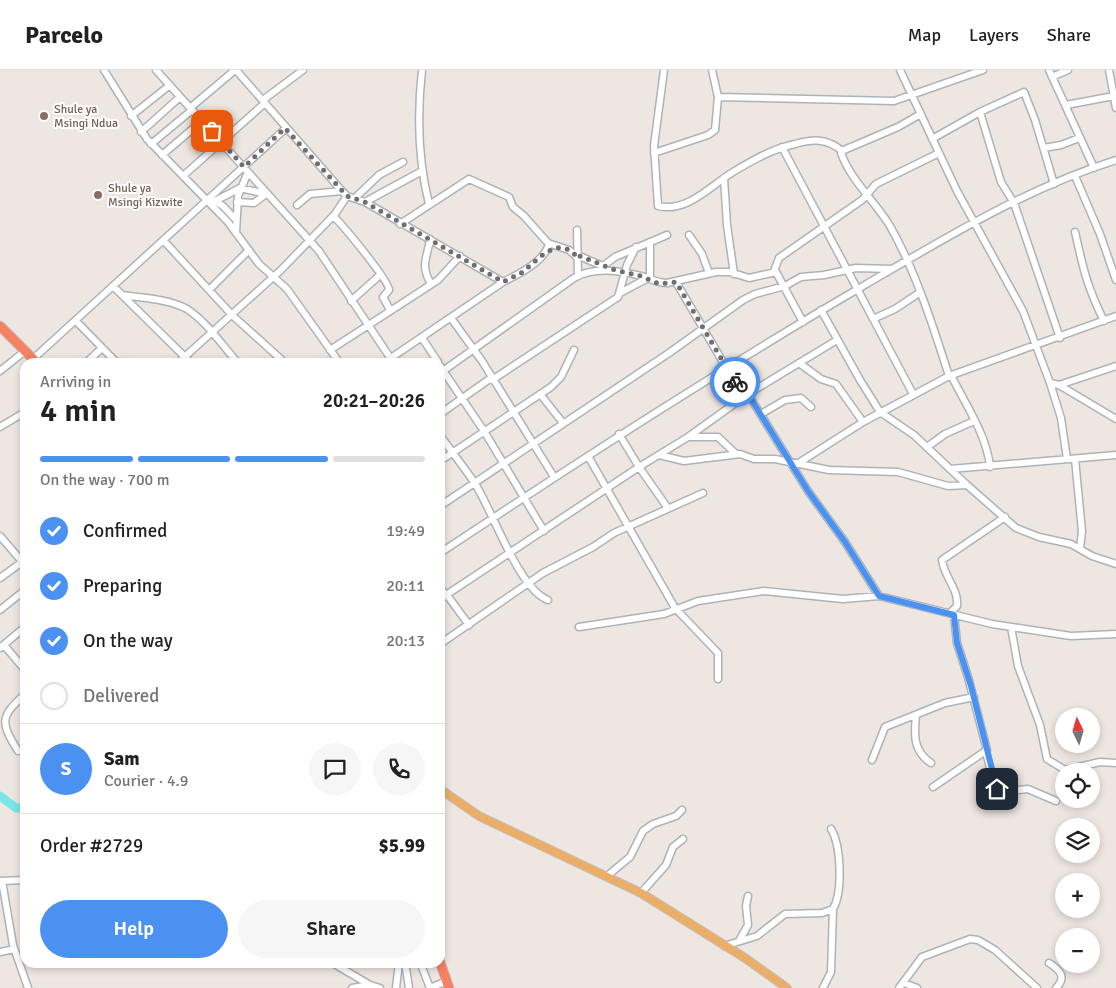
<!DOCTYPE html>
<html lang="en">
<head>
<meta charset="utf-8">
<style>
	:root { --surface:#fff; --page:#f6f6f6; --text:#202124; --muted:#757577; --line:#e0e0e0; --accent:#4a91f2 }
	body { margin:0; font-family:Signika,sans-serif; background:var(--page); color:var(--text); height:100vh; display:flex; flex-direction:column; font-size:19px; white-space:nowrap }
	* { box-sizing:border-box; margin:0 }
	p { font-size:16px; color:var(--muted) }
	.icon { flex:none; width:28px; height:28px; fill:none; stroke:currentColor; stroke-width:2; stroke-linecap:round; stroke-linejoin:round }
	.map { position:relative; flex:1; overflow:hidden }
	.side { position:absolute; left:20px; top:288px; width:425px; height:610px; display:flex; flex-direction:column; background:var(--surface); border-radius:15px; box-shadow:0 2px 8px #0003 }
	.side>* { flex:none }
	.needle { width:32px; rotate:355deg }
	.buttons { position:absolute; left:1055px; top:638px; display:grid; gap:10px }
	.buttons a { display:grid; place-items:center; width:45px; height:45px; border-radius:50%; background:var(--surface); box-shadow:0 2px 8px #0003; font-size:25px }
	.pin { position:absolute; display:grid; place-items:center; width:42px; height:42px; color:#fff; margin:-21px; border-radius:10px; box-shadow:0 2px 8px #0006 }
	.courier { position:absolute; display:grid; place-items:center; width:50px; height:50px; margin:-25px; border:4px solid #4a91f2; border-radius:50%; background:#fff; color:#222; box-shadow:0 1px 6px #0007 }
	.overview em { font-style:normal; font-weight:600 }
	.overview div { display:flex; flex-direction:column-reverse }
	.overview { display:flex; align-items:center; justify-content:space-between; height:85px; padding:0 20px }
	h1 { font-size:32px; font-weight:600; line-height:38px }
	.bar { display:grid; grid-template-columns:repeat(4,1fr); gap:8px 5px; align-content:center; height:60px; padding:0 20px }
	.bar i { height:6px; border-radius:4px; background:var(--line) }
	.bar .current { background:var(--accent) }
	.bar p { grid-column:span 4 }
	.line { display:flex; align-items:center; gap:12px; padding:0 20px; border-top:1px solid var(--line) }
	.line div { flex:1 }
	.round { display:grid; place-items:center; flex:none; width:52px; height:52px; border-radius:26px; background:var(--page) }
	ol { padding:0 20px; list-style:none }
	li { display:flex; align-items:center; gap:15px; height:55px }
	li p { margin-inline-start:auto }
	li .icon { padding:5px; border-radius:50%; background:var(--accent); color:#fff; stroke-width:4 }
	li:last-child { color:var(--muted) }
	li i { width:28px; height:28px; border:2px solid var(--line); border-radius:50% }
	.primary-button { display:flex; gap:10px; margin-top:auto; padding:10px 20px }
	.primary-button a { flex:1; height:58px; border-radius:30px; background:var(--accent); color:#fff; font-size:20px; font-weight:600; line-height:58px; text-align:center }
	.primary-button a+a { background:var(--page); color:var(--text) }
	header { display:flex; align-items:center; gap:30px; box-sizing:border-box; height:70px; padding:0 25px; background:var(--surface); border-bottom:1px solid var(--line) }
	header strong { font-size:24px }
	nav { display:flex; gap:28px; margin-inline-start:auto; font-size:18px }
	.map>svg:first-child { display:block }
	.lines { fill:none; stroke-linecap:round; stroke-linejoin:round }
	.river { stroke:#7ae6ea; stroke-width:9 }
	.minor-casing { stroke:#aeb3b9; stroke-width:9 }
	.major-casing { stroke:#c4c4c4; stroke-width:10 }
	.highway-casing { stroke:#c4c4c4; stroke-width:11 }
	.minor { stroke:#fff; stroke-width:6 }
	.major { stroke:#ebae69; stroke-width:8 }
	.highway { stroke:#f78163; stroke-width:9 }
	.done { stroke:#716e6d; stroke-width:5; stroke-dasharray:0 9 }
	.route { stroke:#4a91f2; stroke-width:6 }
	.education-dot { fill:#8d6e63; stroke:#fff; stroke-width:2 }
	.labels { text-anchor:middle; stroke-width:4; stroke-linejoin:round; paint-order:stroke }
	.education-label { font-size:12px; fill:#785e54; stroke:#fff; text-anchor:start }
</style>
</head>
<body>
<header>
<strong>Parcelo</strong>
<nav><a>Map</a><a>Layers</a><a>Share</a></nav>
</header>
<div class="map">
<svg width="1116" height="918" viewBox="0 0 1116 918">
	<rect width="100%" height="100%" fill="#eee6e1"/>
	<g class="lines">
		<path class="river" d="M0,726L16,738H25"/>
		<defs>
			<path id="minor" d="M104,0L147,69L228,152L259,194L287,219L339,292
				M156,0L319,181L393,292
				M236,0L342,121L347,126L365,132L503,212
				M422,0C417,45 418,90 429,134
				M664,0L654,76L658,136C687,143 710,116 733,102C753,90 772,79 795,74C813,69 827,68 842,81
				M900,0L957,121L1023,241L1050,313L1061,348L1067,389
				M1049,0L1094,98
				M1109,0L1116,38
				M1052,7L1068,0
				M718,27L894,31L983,0
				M263,30L303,0
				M1066,35L1114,26
				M190,38L235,0
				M980,42L1001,112L1014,133L1060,268
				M919,45L898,57L844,80L841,83C851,111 875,131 890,156C916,202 933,256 949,306
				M131,46L170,15
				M141,62L180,27
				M932,69L980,42L1024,22L1035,50L1054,114
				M151,74L192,40
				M782,77L913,324
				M1044,78L1061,75L1079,68
				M654,83L708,65L715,60L718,27L712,0
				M162,85L202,51
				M183,106L265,33
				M1075,106L1100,164L1116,210
				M724,108L727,155L734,204
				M355,128L379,105L403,92
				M211,129L223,136L236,150
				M215,131L240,118L267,124
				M237,132L254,133L266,124
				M365,132L422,101
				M297,135L310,124L342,121
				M333,146C342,154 390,212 389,220L383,227L390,240
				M400,154L469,109L509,127L513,137L524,146L548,173L569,180L577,187
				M577,160L578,206
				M1075,162C1083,198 1087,217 1104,251
				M236,163L238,126L248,102
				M689,165L702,184L709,203
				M430,169C427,189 420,195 431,214
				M164,171L232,245L284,292
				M577,185L605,197
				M603,196L615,187L667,165
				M774,201L779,188L862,130L876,114L939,83
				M650,209V172
				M676,212L744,328
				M113,216L190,292
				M210,219L249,180
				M620,223L648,208
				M122,225C142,228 169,229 187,239C207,252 222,275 237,292
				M351,231L380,205
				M821,240L860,310L880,342L914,365L967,415
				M451,248L482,291L554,407
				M873,249L895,239L919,223
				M76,251L116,292
				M422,268L438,292
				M330,280L438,210L460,186
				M33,289L285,59
				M87,292L102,278
				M179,292L281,200L335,144L347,126
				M385,292L503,212C519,204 544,192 549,174
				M799,293L821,309L836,314L863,352
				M440,296L484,361L544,461
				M0,301L25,281
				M440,303L574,208C593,197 620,200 641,206C650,208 656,213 667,213L716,202H730L749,208L776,202L803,252
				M951,305C965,334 987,365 990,397
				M492,310L618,227L627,195L636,177
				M1050,313L1059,315L1116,349
				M1059,315L1116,296
				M540,324L563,353
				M748,324L808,421L845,472L879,526
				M440,344L491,308
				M761,344L785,330L801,328L811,337
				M0,357L25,342
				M440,365C451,381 463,396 474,412C492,439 519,520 548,530
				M689,367H718L736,384
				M927,377L945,364L974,351
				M659,385L684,391L740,384L754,389H775L829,400L898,402L948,416L967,415L1016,458L1039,467L1071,474L1092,486L1116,494
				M588,386L675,538L718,583V609
				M1075,389L1082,461L1080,479
				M440,391L551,317L561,307L574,280
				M797,394L863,352L949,306L1116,246
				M950,399L1116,385
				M440,436L669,283L743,230L755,224L785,216L801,207L824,205L856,198L892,199
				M667,437L639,397L688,367L748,324L837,270
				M0,466L25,495
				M440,483C579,391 719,300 863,216C944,169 1026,118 1116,90
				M0,508L22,492
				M440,517L446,526
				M447,525L469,555
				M440,529L639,397L619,364
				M0,540L25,520
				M950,543L957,536C959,519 944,507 942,490L1005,447
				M579,557L664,544L698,531L764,521L843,529L879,526L992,554L1071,566L1116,564
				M1011,557L1018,596L1040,655L1047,689L1065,700L1100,692L1116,693
				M440,574L543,503L593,477L614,463L703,423
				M4,575L25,600
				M0,578L25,557
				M916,645C914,665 913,681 931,693
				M18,681C0,652 0,647 25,624
				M986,682L994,714L999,722L1028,719L1056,731
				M872,690L885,657L945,633L974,627
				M933,717L987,680L968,607L957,573L954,545
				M607,806L630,787L643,761L653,754L676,746L682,740
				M0,811L25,810
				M2,811L13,875L28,918
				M641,823L666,795L673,777L683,769
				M739,871L748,855L746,836L748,826
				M724,876L757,866L785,844L822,843L833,839C843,822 841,775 831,759
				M0,882L14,879
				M405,892L409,918
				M420,892L430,918
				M1049,893C1060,900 1067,907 1056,918
				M336,895L370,915
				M904,913L917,918
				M352,918L370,915L380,918
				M396,918L399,892
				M430,918L447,911
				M823,918L831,902L833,839
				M899,918L922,887L970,869L978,870L995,880L1037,918"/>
			<path id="major" d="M440,719L479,746L641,823L745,888L787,918"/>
			<path id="highway" d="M0,256L36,292
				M440,892L449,918"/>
		</defs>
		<use href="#minor" class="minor-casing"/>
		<use href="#major" class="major-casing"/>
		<use href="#highway" class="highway-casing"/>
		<use href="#minor" class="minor"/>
		<use href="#major" class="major"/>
		<use href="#highway" class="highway"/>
	</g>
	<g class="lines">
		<path class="done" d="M212,61L244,97L285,58L347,126L365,132L503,212C509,209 515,206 521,203C537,192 557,163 577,187V185L615,200L641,206L659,214L676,212L735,312"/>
		<path class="route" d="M735,312L744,328L748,324L808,421L845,472L879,526L954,545L957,573L971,616L997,719"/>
	</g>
	<g class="education-dot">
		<circle cx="44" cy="46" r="5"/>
		<circle cx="98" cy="125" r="5"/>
	</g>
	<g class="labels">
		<g class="education-label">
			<text x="54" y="43">Shule ya<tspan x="54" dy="14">Msingi Ndua</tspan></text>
			<text x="108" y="122">Shule ya<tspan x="108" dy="14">Msingi Kizwite</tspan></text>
		</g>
	</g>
</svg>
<div class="buttons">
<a><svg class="needle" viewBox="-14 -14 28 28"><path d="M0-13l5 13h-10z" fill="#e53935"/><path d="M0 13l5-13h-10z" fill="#757577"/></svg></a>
<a><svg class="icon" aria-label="locate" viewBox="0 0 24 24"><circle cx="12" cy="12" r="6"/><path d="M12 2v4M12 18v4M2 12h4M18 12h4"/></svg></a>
<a><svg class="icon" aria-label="layers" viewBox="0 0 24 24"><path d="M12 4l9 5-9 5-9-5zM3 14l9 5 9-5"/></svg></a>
<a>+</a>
<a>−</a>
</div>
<div class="pin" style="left:212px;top:61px;background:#ea580c"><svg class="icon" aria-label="bag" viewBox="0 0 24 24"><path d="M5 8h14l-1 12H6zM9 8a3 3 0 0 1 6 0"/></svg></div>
<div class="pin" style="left:997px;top:719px;background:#1f2937"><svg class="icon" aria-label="home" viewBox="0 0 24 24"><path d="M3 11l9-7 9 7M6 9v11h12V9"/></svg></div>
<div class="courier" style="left:735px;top:312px"><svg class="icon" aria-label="bike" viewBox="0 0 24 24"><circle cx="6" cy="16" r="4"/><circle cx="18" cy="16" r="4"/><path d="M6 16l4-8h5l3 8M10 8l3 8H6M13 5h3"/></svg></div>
<section class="side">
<div class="overview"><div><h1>4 min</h1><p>Arriving in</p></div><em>20:21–20:26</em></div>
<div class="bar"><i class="current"></i><i class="current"></i><i class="current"></i><i></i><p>On the way · 700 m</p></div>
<ol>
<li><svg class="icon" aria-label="check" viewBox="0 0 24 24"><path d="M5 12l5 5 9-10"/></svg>Confirmed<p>19:49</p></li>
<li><svg class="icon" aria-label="check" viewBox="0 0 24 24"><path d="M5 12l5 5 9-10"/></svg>Preparing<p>20:11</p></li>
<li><svg class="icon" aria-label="check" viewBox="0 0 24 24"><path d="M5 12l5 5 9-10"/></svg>On the way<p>20:13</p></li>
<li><i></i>Delivered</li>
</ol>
<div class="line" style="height:90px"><b class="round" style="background:var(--accent);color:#fff">S</b><div><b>Sam</b><p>Courier · 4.9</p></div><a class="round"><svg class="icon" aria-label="chat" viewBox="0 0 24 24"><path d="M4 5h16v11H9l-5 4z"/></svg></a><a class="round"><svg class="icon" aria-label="phone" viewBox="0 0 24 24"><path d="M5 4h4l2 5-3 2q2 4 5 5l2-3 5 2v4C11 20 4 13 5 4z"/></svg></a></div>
<div class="line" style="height:65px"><div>Order #2729</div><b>$5.99</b></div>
<div class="primary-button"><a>Help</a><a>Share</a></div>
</section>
</div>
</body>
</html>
